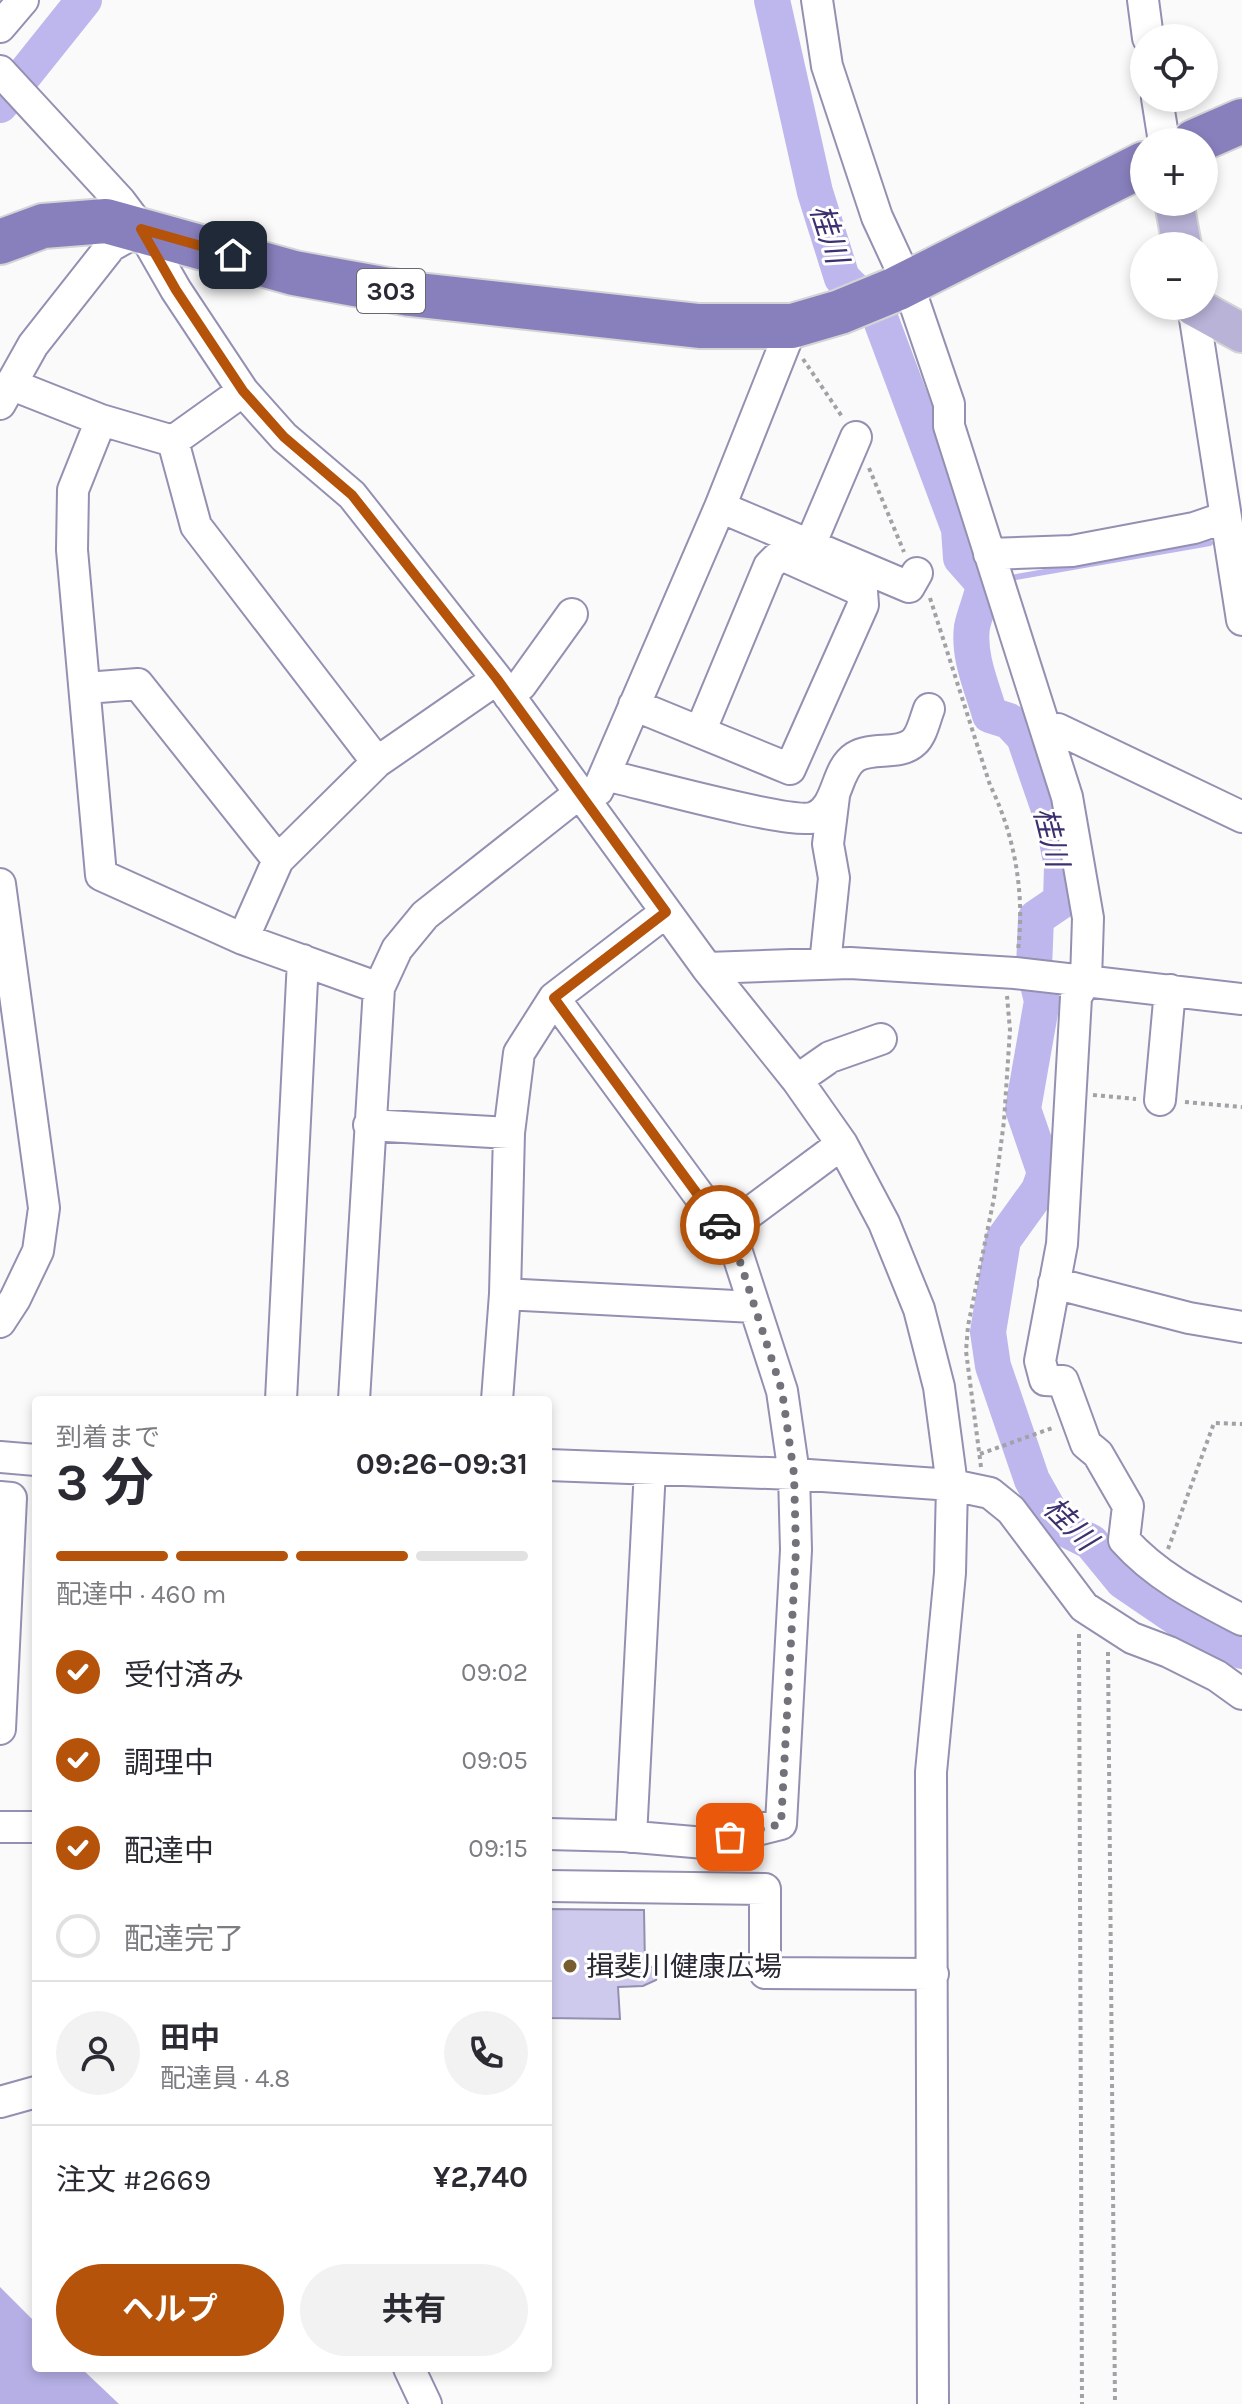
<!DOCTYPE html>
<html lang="ja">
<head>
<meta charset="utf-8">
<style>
	:root { --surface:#fff; --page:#f2f2f3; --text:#2b2b33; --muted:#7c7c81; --line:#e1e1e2; --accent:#b45309 }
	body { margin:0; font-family:Karla,"Noto Sans JP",sans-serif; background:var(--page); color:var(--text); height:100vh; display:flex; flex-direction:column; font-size:30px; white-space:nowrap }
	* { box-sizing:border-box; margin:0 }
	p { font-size:26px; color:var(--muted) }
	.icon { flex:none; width:44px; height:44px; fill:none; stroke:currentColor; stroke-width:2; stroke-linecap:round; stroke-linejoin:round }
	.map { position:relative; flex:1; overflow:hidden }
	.panel { position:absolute; left:32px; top:1396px; width:520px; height:976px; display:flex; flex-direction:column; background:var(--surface); border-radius:8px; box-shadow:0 4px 12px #0003 }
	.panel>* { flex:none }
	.buttons { position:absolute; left:1130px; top:24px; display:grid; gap:16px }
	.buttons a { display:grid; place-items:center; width:88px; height:88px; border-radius:50%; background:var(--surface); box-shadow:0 4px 12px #0003; font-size:40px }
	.pin { position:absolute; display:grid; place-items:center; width:68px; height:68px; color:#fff; margin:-34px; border-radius:16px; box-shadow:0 4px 12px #0006 }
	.courier { position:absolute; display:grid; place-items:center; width:80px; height:80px; margin:-40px; border:6px solid #b45309; border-radius:50%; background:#fff; color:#222; box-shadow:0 2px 10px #0007 }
	.summary em { font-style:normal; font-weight:700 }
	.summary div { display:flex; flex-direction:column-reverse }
	.summary { display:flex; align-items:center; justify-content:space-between; height:136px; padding:0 24px }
	h1 { font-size:52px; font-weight:700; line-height:60px }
	.bar { display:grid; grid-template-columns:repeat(4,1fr); gap:12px 8px; align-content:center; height:96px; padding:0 24px }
	.bar i { height:10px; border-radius:6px; background:var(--line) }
	.bar .selected { background:var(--accent) }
	.bar p { grid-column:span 4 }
	.line { display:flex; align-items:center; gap:20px; padding:0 24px; border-top:2px solid var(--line) }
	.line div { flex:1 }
	.round { display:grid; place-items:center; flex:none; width:84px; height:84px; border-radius:42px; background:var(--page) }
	ol { padding:0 24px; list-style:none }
	li { display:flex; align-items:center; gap:24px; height:88px }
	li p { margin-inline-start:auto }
	li .icon { padding:8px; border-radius:50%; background:var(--accent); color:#fff; stroke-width:4 }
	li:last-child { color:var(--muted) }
	li i { width:44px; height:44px; border:4px solid var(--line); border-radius:50% }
	.button { display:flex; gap:16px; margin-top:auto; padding:16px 24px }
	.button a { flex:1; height:92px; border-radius:48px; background:var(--accent); color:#fff; font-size:32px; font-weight:700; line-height:92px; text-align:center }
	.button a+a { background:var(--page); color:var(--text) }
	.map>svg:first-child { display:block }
	.forest { fill:#b6afe5 }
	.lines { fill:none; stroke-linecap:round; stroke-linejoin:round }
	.stream { stroke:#bdb7ed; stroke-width:6 }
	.river { stroke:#bdb7ed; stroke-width:36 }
	.building { fill:#cdcaed; stroke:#938fb0; stroke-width:2 }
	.minor-casing { stroke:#9390b1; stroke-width:34 }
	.major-casing { stroke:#d4d4d7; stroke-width:42 }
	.highway-casing { stroke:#d4d4d7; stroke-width:48 }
	.path { stroke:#a1a1a6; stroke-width:4; stroke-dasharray:4 4; stroke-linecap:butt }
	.minor { stroke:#fff; stroke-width:30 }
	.major { stroke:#b8b3d7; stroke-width:38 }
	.highway { stroke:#8880bd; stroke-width:44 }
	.done { stroke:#72727a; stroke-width:8; stroke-dasharray:0 14.4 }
	.route { stroke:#b45309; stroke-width:10 }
	.poi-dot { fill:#775d2f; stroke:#fff; stroke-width:3 }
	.labels { text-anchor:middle; stroke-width:6; stroke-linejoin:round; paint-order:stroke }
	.shield { fill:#fff; stroke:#696872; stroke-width:2 }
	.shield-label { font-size:26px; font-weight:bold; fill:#292835 }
	.poi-label { font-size:28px; fill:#292835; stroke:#fff; text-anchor:start }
	.water-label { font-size:30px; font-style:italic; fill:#3d306f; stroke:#fff }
</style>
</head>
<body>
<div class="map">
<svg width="1242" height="2404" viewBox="0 0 1242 2404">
	<rect width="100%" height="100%" fill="#fafafa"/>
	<path class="forest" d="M0,2287L36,2323V2368H81L119,2404H0Z"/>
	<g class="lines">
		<path class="stream" d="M1005,579L1210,543
			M1029,752L1042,749"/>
		<path class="river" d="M772,0L815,192L842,278L879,315L959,529L961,558L984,584C982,599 975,612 972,627C968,657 982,687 990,715L1009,721L1024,737L1053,821L1062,866L1061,901L1036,918L1034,968L1042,1001L1023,1109L1045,1173L1039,1190L1003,1240L988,1332L993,1366L1032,1480L1050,1512L1069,1531L1091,1542L1123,1581L1195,1630L1242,1651
			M0,105L84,0"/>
	</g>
	<path class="building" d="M548,1909L644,1910L645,1965L655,1968L658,1974L656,1980L643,1986L618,1987L620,2019L548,2018Z"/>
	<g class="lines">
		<defs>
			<path id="minor" d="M817,0L827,66L877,217L908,284L949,404V426L1067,797L1088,918L1086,980L1076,997L1062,1244L1040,1361L1045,1380L1063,1381L1086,1444L1098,1454L1128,1506L1124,1540C1157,1577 1198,1597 1242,1620
				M1143,0L1148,38
				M0,27L23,0
				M0,71L120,201L141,229L176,290L243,391L284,437L352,495L497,679L707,968L797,1080L842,1144L884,1223L919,1309L939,1387L952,1485L950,1573L931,1772L933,2404
				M1157,98L1164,142
				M1193,306L1242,620
				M10,384L101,420
				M0,404L33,345L111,246L141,229
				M173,441L101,420L73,490L72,550L101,875L243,939L379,988
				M173,441L196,526L377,762
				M173,441L243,391
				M720,507L909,587L917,573
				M810,545L856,437
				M989,554L1072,551L1194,528L1226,517
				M86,688L138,684L278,860
				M509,696L521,685L572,614
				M634,705L790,769L863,605L862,591L784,556L777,558L769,566L700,732
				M1046,731L1058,729L1242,817
				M605,775C637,782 793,826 815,817C839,806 835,770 855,757C872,746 900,756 914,742C922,735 925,719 929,709
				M0,884L44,1208L38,1251L15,1299L0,1322
				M243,939L278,860L377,762L497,679
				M825,964L834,878L828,844L834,796
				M707,968L850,963L1015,973L1242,999
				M797,1080L830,1057L881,1039
				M1160,1100L1170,990
				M369,1125L509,1133
				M725,1231L842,1144
				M1054,1283L1189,1318L1242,1327
				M505,1294L754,1307
				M281,1400L303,960
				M354,1400L379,988L397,949L425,915L581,792L598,790L720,507L792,326
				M497,1400L505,1294L509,1133L519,1053L554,998L666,912
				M0,1457L36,1460
				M548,1465L794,1474L952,1485L990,1493L1011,1510L1084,1607L1132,1638L1169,1652L1217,1676L1242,1694
				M0,1497L11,1498L0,1729
				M0,1827H36
				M548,1834L624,1836L705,1843L781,1824L796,1550L794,1474L782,1391L734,1243L554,998
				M631,1837L650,1469
				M548,1886L765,1889V1973L933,1974
				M0,2102L36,2092
				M409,2368L426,2404"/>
			<path id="major" d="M1174,202L1182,246
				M1193,306L1242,333"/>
			<path id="highway" d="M1194,142L1242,121
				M0,242L43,226L106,221L294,273L410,294L699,326H792L840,312L896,289L1144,164"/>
		</defs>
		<use href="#minor" class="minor-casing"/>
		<use href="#major" class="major-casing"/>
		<use href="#highway" class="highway-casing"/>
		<path class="path" d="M803,359L843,418
			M869,468L904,552
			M930,598L990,785C1015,836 1025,894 1018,950
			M1093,1095L1136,1099
			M1185,1102L1242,1107
			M980,1454L1055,1427
			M981,1467L966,1351L968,1326L994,1198L1004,1121L1010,1030L1007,996
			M1168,1549L1214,1423L1242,1424
			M1079,1634L1082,2404
			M1108,1652L1115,2404"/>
		<use href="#minor" class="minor"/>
		<use href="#major" class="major"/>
		<use href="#highway" class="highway"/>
	</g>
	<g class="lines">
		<path class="done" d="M720,1225L734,1243L782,1391L794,1474L796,1550L781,1824L730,1837"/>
		<path class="route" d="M233,255L141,229L176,290L243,391L284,437L352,495L497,679L666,912L554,998L720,1225"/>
	</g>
	<circle class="poi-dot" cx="570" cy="1966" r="8"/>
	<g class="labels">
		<rect class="shield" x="357" y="269" width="68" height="44" rx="6"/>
		<g class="shield-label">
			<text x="391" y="300">303</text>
		</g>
		<g class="poi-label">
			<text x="586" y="1976">揖斐川健康広場</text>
		</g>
		<g class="water-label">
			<text transform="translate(829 234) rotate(72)" y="10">桂川</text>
			<text transform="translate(1051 837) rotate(76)" y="10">桂川</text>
			<text transform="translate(1070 1524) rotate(45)" y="10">桂川</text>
		</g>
	</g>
</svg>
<div class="buttons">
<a><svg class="icon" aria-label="locate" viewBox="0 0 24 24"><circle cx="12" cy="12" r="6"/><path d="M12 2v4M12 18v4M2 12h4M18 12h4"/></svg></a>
<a>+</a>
<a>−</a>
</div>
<div class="pin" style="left:730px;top:1837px;background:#ea580c"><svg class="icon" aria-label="bag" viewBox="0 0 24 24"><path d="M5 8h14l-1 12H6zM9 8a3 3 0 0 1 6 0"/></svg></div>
<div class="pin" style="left:233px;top:255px;background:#1f2937"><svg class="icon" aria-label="home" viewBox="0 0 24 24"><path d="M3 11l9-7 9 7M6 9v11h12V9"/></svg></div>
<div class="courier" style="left:720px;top:1225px"><svg class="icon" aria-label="car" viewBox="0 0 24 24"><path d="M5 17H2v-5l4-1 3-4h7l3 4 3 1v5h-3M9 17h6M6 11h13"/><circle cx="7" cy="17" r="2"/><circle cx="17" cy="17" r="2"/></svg></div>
<section class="panel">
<div class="summary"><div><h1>3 分</h1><p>到着まで</p></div><em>09:26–09:31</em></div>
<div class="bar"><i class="selected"></i><i class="selected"></i><i class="selected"></i><i></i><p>配達中 · 460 m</p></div>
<ol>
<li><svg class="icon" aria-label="check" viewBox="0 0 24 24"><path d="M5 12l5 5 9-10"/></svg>受付済み<p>09:02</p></li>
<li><svg class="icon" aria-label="check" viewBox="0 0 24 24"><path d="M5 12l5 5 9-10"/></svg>調理中<p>09:05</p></li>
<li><svg class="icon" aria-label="check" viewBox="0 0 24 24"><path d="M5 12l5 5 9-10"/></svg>配達中<p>09:15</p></li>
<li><i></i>配達完了</li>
</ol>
<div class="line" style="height:144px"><a class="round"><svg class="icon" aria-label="person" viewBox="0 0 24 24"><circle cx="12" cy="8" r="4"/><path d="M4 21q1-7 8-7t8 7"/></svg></a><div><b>田中</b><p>配達員 · 4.8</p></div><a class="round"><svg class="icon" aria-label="phone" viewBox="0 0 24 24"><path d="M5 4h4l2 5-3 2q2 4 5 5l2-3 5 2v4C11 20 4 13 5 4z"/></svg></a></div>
<div class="line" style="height:104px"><div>注文 #2669</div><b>¥2,740</b></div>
<div class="button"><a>ヘルプ</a><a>共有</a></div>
</section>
</div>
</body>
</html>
